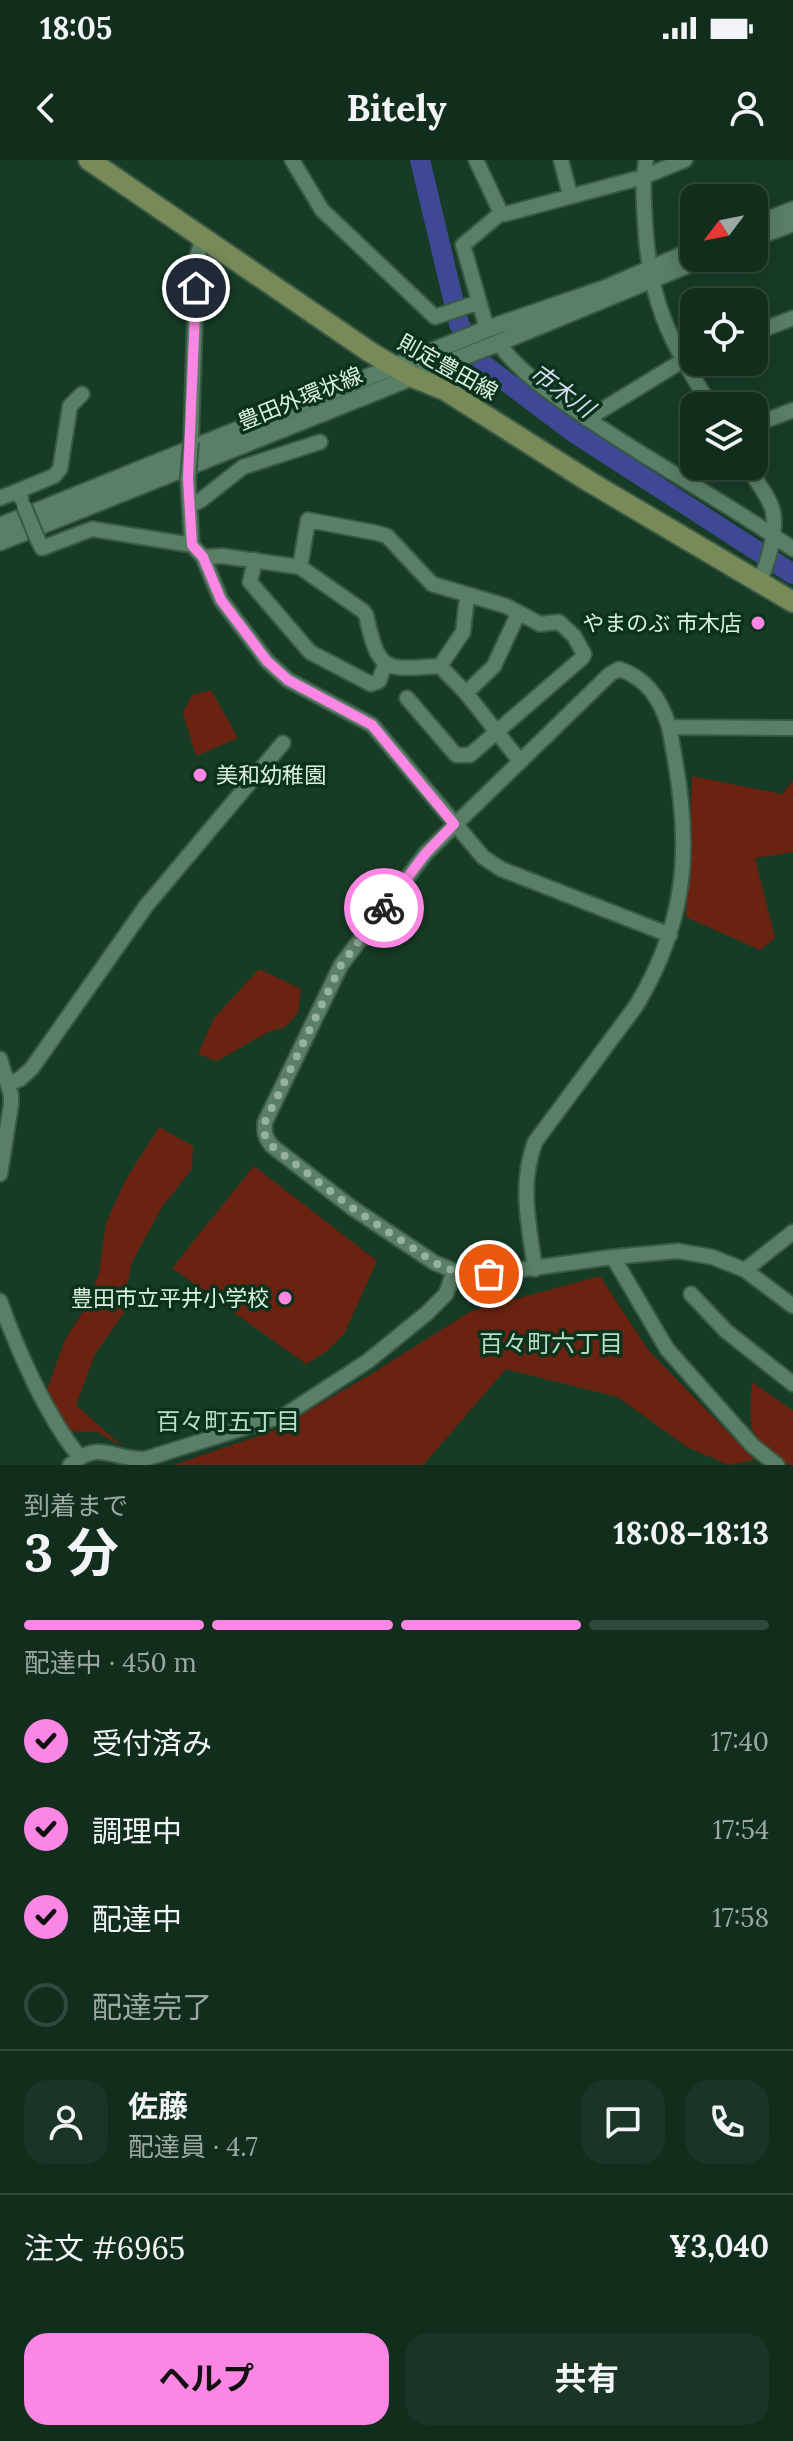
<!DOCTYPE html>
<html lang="ja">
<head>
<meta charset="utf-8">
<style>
	:root { --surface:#112d1c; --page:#1a3525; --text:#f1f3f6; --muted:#9ca8a3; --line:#30493b; --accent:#fc86e4 }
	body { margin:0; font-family:Lora,"Noto Sans JP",serif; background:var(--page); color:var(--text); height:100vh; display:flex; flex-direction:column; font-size:30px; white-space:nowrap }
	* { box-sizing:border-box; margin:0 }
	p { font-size:26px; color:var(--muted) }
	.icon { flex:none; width:44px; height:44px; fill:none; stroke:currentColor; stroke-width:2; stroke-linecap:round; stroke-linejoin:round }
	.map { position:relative; height:1305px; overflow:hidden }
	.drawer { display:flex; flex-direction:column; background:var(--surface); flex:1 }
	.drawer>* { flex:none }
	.needle { width:52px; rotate:238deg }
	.buttons { position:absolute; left:680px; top:24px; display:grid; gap:16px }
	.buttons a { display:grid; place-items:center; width:88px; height:88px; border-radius:16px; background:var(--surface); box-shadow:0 4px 20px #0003,0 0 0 2px var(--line); font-size:40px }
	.pin { position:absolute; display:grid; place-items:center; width:68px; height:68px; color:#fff; margin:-34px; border:4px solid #fff; border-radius:50%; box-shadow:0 2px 8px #0007 }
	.courier { position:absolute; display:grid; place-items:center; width:80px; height:80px; margin:-40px; border:6px solid #fc86e4; border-radius:50%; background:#fff; color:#222; box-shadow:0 2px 10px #0007 }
	.summary em { font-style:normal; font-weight:700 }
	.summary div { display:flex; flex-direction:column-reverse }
	.summary { display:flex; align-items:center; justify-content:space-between; height:136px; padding:0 24px }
	h1 { font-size:52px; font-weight:700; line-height:60px }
	.bar { display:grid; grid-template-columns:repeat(4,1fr); gap:12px 8px; align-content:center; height:96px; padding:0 24px }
	.bar i { height:10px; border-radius:6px; background:var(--line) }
	.bar .active { background:var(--accent) }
	.bar p { grid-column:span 4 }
	.line { display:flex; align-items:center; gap:20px; padding:0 24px; border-top:2px solid var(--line) }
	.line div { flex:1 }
	.round { display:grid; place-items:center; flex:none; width:84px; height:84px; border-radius:24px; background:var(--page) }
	ol { padding:0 24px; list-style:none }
	li { display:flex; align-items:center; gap:24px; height:88px }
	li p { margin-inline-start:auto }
	li .icon { padding:8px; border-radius:50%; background:var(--accent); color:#111; stroke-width:4 }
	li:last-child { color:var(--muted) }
	li i { width:44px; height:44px; border:4px solid var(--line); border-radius:50% }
	.cta { display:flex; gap:16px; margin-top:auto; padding:16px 24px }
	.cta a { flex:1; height:92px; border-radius:24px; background:var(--accent); color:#111; font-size:32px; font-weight:700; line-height:92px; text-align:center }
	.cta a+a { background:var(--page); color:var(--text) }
	.status { display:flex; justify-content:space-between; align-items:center; height:56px; padding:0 40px; background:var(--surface); direction:ltr }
	.status svg { height:22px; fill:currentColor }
	header { display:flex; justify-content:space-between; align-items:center; height:104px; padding:0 24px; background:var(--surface); font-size:36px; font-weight:700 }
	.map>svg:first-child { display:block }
	.green { fill:#6b2311 }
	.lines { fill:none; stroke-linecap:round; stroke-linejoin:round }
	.river { stroke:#3f4895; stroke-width:20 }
	.minor-casing { stroke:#395845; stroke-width:18 }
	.tertiary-casing { stroke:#395845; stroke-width:20 }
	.secondary-casing { stroke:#395845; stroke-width:24 }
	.minor { stroke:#597f66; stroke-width:14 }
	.tertiary { stroke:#597f66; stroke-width:16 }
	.secondary { stroke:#788a57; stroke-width:20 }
	.minor-bridge-casing { stroke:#395845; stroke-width:18; stroke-linecap:butt }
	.minor-bridge { stroke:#597f66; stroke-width:14 }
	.done { stroke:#96b1a0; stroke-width:8; stroke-dasharray:0 14.4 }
	.route { stroke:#fc86e4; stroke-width:10 }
	.poi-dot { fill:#fc86e4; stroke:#0b321c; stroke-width:3 }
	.labels { text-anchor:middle; stroke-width:7; stroke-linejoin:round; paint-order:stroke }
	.street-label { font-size:22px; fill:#dbf0e1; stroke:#0b321c }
	.poi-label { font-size:22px; fill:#dbf0e1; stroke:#0b321c; text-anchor:end }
	.water-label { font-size:24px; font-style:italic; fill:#d6dcf2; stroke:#0b321c }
	.neighbourhood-label { font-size:24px; fill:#b5dfc3; stroke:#0b321c }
</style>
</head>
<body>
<div class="status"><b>18:05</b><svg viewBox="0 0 49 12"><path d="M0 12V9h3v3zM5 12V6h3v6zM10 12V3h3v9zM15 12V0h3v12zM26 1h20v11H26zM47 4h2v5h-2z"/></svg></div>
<header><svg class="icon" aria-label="back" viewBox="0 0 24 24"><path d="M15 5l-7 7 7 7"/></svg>Bitely<svg class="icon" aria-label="person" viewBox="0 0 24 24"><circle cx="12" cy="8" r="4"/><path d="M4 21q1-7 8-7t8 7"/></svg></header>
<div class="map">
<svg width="793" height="1305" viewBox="0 0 793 1305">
	<rect width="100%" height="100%" fill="#173c26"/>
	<path class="green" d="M211,530L238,578L196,596L183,553L192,535Z
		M692,616L782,634L793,621V692L755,698L775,778L760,790L686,757Z
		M259,809L301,829L298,853L285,867L268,872L217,901L198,894L214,858Z
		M159,967L193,986L192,1009L162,1047L131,1104L126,1134L130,1144L95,1194L76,1245L123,1287L97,1272L65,1271L45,1235L65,1180L82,1153L99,1114L106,1063L125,1021Z
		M254,1006L377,1101L344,1174L327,1191L306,1204L172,1108Z
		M600,1116L649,1191L755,1300L729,1305L687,1287L618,1237L506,1209L423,1305H173L273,1271L368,1216L471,1151Z
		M752,1222L793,1251V1305H788C746,1272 749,1276 752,1222Z"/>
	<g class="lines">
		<path class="river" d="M420,0L459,164L484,205L573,272L793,414"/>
		<defs>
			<path id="minor" d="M292,0L322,50L435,157L479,142
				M476,0L501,53
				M561,0L570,35
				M646,0C642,21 644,41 645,62C649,141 669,180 711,246
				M487,169L463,85L501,53L505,54L643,17L685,0
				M754,173L793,158
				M498,183C523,216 557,238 591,261C657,306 728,343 793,389
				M587,259L682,201L694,196
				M754,265L793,250
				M191,282L197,97L203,77
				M747,306C754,318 771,339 773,352C777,370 768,407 758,422
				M188,319L192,385L203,397L221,440L267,501L288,520L372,565L483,697L501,709L670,775
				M18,331L54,316L60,309L70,246L82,234
				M0,338L18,331L21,338
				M190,346L201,340L243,307L320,282
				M37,378L42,388L92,369L192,385
				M203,397L222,396L300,407L363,451L366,455C379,513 384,510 440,506L466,533L520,601
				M255,400L250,422L310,492L371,524L379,521L385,504
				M300,407L308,360L377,373L387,376L432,424L506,446L540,464L559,462L574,476L584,494L582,498L470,595H456L407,538
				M440,506L463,472L467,436
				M466,533L494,506L518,454
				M793,568L669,567C661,540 647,518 619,509L610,514L426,693L341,805L265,962C264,972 265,978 272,986L351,1047L435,1103L454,1111L489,1114L613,1097L678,1091L712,1097L745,1110L793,1146
				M0,899L11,935V945L0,1014
				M8,924L20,919L32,908L146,746L283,583
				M613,1097L667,1189L753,1286L777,1305
				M535,1109C529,1065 519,1025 535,982L636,846C694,750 690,673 669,567
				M745,1110L793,1072
				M691,1134L726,1171L793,1224
				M0,1141C16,1187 48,1260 80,1297
				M70,1305C100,1279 112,1300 145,1299L285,1255L368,1201L427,1153L446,1134L454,1111"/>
			<path id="tertiary" d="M754,65L793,50
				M754,78L793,63
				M0,366L487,169L606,128L694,90
				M0,382L498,183L704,98"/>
			<path id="secondary" d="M89,0L370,192L412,217L445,230L590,322L793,442"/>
		</defs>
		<use href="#minor" class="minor-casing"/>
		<use href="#tertiary" class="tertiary-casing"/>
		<use href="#secondary" class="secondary-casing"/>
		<use href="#minor" class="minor"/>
		<use href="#tertiary" class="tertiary"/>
		<use href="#secondary" class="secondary"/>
		<defs>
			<path id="minor-bridge" d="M188,319L191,282
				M24,346L37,378"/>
		</defs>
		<use href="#minor-bridge" class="minor-bridge-casing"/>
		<use href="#minor-bridge" class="minor-bridge"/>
	</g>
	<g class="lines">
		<path class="done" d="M384,748L341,805L265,962V976L272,986L351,1047L435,1103L454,1111L489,1114"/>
		<path class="route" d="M196,128L188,319L192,385L203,397L221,440L267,501L288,520L372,565L454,664L426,693L384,748"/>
	</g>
	<g class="poi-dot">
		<circle cx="758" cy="463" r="8"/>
		<circle cx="200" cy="615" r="8"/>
		<circle cx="285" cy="1138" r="8"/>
	</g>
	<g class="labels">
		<g class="street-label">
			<text transform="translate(448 207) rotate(29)" y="8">則定豊田線</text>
			<text transform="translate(300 238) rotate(-22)" y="8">豊田外環状線</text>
		</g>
		<g class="poi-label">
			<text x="742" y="471">やまのぶ 市木店</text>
			<text x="216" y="623" text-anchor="start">美和幼稚園</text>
			<text x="269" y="1146">豊田市立平井小学校</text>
		</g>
		<g class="water-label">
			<text transform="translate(562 231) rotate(36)" y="8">市木川</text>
		</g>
		<g class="neighbourhood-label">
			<text x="551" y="1192">百々町六丁目</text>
			<text x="228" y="1270">百々町五丁目</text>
		</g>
	</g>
</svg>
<div class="buttons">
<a><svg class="needle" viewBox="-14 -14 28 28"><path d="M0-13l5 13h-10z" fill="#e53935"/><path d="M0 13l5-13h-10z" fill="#9ca8a3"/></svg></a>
<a><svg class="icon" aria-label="locate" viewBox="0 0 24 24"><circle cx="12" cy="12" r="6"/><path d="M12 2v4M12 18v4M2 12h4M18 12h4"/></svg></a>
<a><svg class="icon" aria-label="layers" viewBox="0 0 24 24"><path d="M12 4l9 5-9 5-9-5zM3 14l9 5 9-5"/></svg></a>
</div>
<div class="pin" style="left:489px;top:1114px;background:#ea580c"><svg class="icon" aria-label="bag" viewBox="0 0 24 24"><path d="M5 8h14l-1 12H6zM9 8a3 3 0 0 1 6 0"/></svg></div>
<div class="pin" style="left:196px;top:128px;background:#1f2937"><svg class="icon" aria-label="home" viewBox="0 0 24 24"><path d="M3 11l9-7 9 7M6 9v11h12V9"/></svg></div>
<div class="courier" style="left:384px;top:748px"><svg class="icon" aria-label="bike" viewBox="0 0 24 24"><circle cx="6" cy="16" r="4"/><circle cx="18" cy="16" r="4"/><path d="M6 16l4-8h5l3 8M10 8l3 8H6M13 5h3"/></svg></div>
</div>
<section class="drawer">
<div class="summary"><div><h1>3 分</h1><p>到着まで</p></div><em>18:08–18:13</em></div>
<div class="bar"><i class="active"></i><i class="active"></i><i class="active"></i><i></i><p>配達中 · 450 m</p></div>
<ol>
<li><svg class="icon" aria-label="check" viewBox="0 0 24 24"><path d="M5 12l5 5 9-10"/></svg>受付済み<p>17:40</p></li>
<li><svg class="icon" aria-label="check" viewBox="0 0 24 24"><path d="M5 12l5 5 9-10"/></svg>調理中<p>17:54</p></li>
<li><svg class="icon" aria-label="check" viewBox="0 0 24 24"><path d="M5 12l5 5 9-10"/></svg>配達中<p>17:58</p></li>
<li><i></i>配達完了</li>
</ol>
<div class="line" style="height:144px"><a class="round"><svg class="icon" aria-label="person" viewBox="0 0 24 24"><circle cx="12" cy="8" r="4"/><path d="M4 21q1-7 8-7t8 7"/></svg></a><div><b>佐藤</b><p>配達員 · 4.7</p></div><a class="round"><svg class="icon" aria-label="chat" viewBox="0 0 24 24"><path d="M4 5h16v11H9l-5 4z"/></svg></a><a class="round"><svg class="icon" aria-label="phone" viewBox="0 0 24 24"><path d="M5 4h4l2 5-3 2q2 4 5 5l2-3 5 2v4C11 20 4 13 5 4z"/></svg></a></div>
<div class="line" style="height:104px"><div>注文 #6965</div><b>¥3,040</b></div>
<div class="cta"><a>ヘルプ</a><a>共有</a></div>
</section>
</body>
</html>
